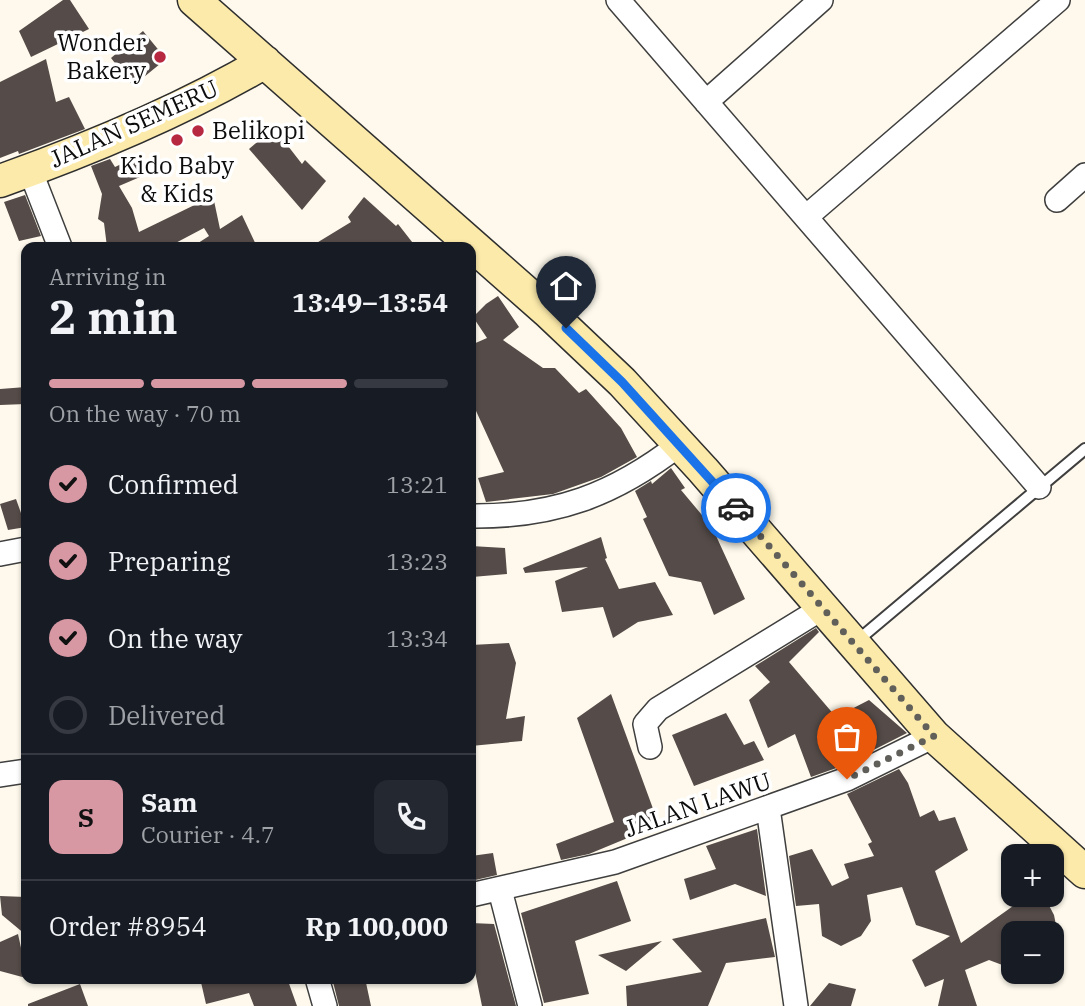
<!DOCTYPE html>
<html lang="en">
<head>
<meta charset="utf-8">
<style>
	:root { --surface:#171b24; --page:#242831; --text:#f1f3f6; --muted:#9ea1a6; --line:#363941; --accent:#d798a4 }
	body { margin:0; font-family:"IBM Plex Serif",serif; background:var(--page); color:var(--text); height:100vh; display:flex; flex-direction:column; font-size:26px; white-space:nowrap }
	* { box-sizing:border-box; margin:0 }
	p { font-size:23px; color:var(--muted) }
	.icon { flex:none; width:38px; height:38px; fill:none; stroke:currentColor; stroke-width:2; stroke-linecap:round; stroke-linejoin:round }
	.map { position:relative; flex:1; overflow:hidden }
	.panel { position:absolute; left:21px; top:242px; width:455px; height:742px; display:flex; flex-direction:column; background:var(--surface); border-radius:14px; box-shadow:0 2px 5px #0004 }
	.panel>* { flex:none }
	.buttons { position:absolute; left:1001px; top:844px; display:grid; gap:14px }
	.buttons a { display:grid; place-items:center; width:63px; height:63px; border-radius:14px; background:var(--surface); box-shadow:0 2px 5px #0004; font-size:35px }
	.pin { position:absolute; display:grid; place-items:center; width:60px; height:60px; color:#fff; margin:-72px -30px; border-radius:50% 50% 50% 0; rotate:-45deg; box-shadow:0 0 7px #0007 }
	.pin .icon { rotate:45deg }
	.courier { position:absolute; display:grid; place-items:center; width:70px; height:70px; margin:-35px; border:5px solid #1a73e8; border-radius:50%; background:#fff; color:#222; box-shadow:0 2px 9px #0007 }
	.headline em { font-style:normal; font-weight:700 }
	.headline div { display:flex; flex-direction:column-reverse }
	.headline { display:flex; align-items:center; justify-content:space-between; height:119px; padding:0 28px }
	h1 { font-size:46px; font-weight:700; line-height:52px }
	.bar { display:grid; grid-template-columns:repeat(4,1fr); gap:10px 7px; align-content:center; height:84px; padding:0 28px }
	.bar i { height:9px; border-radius:5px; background:var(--line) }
	.bar .on { background:var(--accent) }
	.bar p { grid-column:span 4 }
	.line { display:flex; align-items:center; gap:18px; padding:0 28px; border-top:2px solid var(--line) }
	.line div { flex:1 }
	.round { display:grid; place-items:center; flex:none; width:74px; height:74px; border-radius:14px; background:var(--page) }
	ol { padding:0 28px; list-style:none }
	li { display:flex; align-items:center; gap:21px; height:77px }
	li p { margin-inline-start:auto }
	li .icon { padding:7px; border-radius:50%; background:var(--accent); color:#111; stroke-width:4 }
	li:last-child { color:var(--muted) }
	li i { width:38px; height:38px; border:4px solid var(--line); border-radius:50% }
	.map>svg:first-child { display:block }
	.building { fill:#554c49 }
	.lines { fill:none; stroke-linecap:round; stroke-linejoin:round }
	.lane-casing { stroke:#3f3f3f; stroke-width:14 }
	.street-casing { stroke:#3f3f3f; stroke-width:26 }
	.secondary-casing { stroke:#2e2e2e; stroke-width:35 }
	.lane { stroke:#fff; stroke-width:10 }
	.street { stroke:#fff; stroke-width:23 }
	.secondary { stroke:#fceaaa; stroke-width:32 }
	.done { stroke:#615f5a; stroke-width:7; stroke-dasharray:0 12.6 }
	.route { stroke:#1a73e8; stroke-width:9 }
	.poi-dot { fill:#b72940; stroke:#fff; stroke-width:2.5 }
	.labels { text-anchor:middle; stroke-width:7; stroke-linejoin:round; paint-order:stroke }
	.poi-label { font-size:24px; fill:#0c0c0c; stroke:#fff; text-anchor:end }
	.street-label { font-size:24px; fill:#0c0c0c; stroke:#fff }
</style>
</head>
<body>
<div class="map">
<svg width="1085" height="1006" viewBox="0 0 1085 1006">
	<rect width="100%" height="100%" fill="#fef9ec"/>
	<path class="building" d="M63,0H70L89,29L31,57L19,31Z
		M143,31L166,59L133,86L111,58Z
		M46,59L56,102L69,97L85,129L19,154L18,151L0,158V82Z
		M274,128L302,164L305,160L326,181L302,210L249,149Z
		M140,155L147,174L119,186L132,208L139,232L213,196L220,229L242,215L257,247H192L209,236L204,228L168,247H107L104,223L98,219L102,194L91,166L110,159L115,167Z
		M25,195L41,236L19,241L4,202Z
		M364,197L396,226L398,224L416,247H310L351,222L348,217Z
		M498,296L519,327L503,340L543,368H555L579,393L586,389L621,428L637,457L601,477L553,494L486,502L478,478L504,472L471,400V345L487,338L473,317L486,304Z
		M26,387V404L0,405V389Z
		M671,468L685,488L681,490L712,527L745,599L714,615L701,582L669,576L643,519L647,517L635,491L651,481L652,484Z
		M16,499L26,527L8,530L0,504Z
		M601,537L607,558L605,559L619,589L655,582L673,615L638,622L613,638L603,607L562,612L555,581L588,567L525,573L523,568Z
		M471,546L505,548L507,574L472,577Z
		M816,628L819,632L789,662L836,717L869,700L907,733L842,766L811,777L795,734L768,748L749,700L770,682L755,666Z
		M509,643L516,663L506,719L525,716L522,741L471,746V645Z
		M611,694L659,825L589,854L561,860L556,844L614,822L577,718Z
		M726,713L744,745L754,741L764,760L694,786L672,735Z
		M899,769L908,783L920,817L934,810L939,821L955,817L968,850L935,871L961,943L1030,894H1043L1054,915L1056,925L1047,933H1013V960L1005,966L989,960L965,970L977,1006H938L944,979L925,987L912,960L950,936L916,925L902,887L867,895L871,921L861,936L841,946L822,936L819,904L796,906L789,856L812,849L832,886L849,878L844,864L874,856L868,844L872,842L847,794Z
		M757,829L766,896L735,884L690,900L684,879L716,869L706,846Z
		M493,853L497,875L471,881V856Z
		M617,881L631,921L575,941L589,994L544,1003L521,913Z
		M0,896L26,897V935L2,915Z
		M766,918L775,957L726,963L708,1006H627L626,986L702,972L672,939Z
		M471,923L494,924L516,1006H482L471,952Z
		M18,934L26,971V978L0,971V942Z
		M662,941L626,971L598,955Z
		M200,978H287L297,1006H254L249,993L206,1004Z
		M332,978H365L371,1006H339Z
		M829,983L856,989L851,1006H810Z
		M80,984L88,1006H28V1004Z"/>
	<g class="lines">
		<defs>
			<path id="lane" d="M857,641L1085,449"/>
			<path id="street" d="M618,0L1039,487
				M706,102L821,0
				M30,170L60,247
				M1057,200L1085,175
				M806,217L1058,0
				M471,516C555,517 614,495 680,444
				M0,554L26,549
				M650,747L645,724L658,709L821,609
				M0,775L26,771
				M768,808L796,1006
				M500,890L530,1006
				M471,895L615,862L847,779L934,736
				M317,978L325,1006"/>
			<path id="secondary" d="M194,0L547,311L622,382L703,470L934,736L1085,872
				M0,181C90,149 183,110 265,62"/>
		</defs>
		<use href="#lane" class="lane-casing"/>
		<use href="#street" class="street-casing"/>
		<use href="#secondary" class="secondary-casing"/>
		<use href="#lane" class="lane"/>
		<use href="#street" class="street"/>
		<use href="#secondary" class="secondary"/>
	</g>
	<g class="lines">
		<path class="done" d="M736,508L934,736L847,779"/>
		<path class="route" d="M566,328L622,382L736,508"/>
	</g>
	<g class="poi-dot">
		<circle cx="160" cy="57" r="7"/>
		<circle cx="198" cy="131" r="7"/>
		<circle cx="177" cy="140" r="7"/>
	</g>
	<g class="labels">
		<g class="poi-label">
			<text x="146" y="51">Wonder<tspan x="146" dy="28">Bakery</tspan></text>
			<text x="212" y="139" text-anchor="start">Belikopi</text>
			<text x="177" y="174" text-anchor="middle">Kido Baby<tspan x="177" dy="28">&amp; Kids</tspan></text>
		</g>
		<g class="street-label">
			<text transform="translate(134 124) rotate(-24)" y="8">JALAN SEMERU</text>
			<text transform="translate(698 805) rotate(-19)" y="8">JALAN LAWU</text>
		</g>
	</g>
</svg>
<div class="buttons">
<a>+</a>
<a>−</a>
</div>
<div class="pin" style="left:847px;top:779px;background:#ea580c"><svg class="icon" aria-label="bag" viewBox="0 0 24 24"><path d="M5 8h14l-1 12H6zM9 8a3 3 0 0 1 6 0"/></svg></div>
<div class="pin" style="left:566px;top:328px;background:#1f2937"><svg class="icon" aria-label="home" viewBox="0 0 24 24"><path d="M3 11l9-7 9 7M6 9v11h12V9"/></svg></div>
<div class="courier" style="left:736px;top:508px"><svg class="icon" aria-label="car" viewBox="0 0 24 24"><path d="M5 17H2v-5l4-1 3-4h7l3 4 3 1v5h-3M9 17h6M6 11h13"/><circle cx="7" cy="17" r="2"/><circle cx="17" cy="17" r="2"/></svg></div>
<section class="panel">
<div class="headline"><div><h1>2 min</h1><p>Arriving in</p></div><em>13:49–13:54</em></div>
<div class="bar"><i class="on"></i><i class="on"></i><i class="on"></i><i></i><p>On the way · 70 m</p></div>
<ol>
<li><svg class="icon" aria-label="check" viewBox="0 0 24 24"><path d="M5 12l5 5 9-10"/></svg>Confirmed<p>13:21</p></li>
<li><svg class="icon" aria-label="check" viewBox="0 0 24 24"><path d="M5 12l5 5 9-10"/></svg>Preparing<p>13:23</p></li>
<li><svg class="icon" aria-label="check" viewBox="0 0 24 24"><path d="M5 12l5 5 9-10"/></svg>On the way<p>13:34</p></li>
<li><i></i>Delivered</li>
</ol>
<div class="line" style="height:126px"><b class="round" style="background:var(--accent);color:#111">S</b><div><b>Sam</b><p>Courier · 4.7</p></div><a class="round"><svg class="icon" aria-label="phone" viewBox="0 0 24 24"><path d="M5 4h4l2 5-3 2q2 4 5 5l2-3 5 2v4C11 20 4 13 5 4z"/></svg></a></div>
<div class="line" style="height:91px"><div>Order #8954</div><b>Rp 100,000</b></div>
</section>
</div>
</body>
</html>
